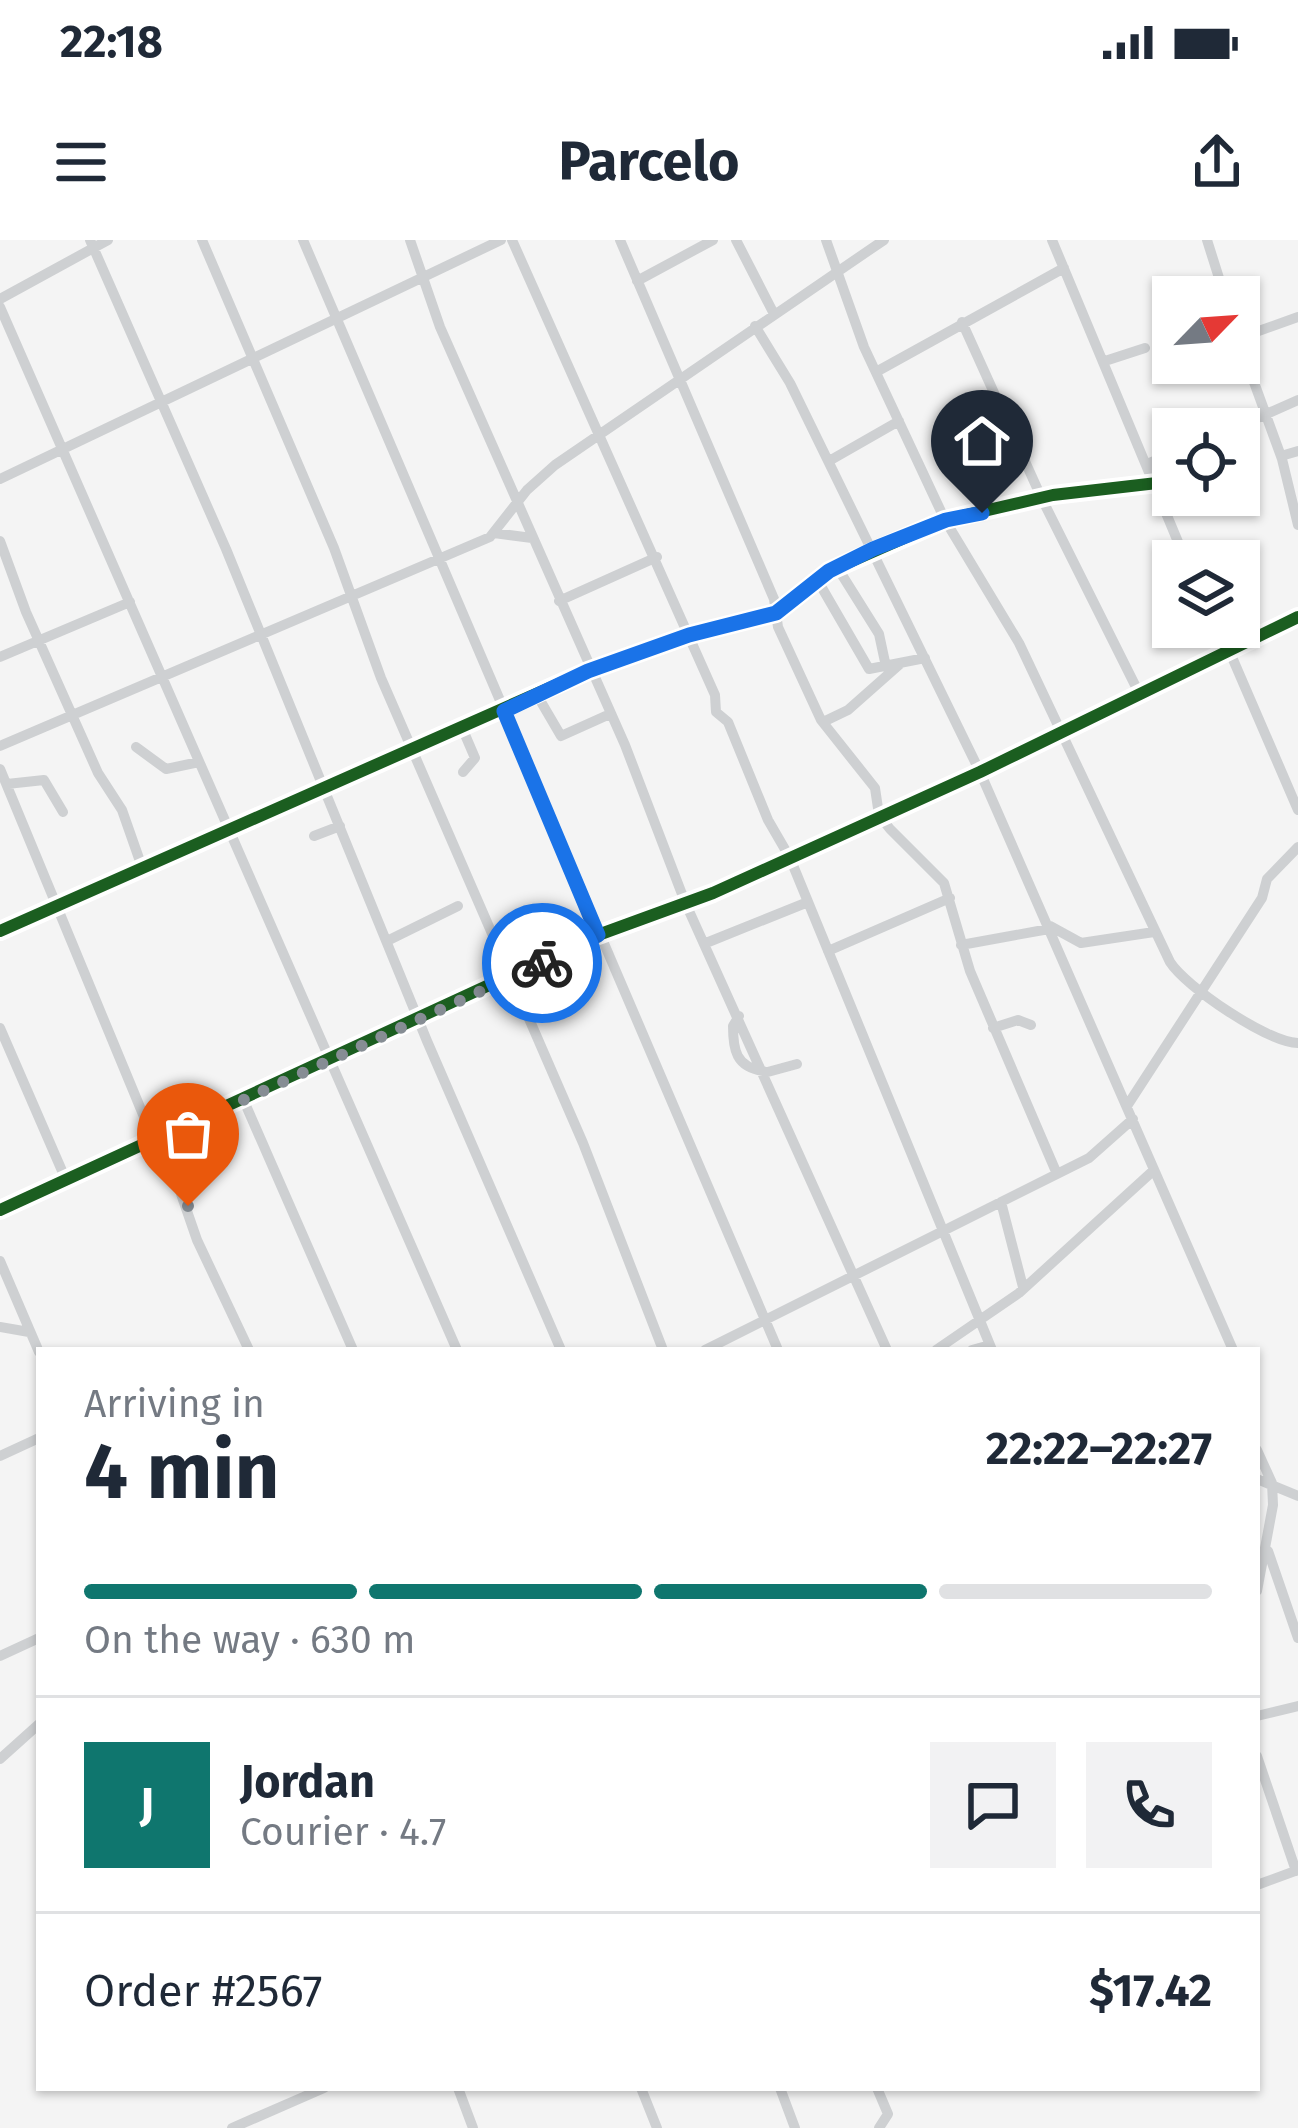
<!DOCTYPE html>
<html lang="en">
<head>
<meta charset="utf-8">
<style>
	:root { --surface:#fff; --page:#f2f2f3; --text:#1f2937; --muted:#747a83; --line:#e0e1e3; --accent:#0f766e }
	body { margin:0; font-family:"Fira Sans",sans-serif; background:var(--page); color:var(--text); height:100vh; display:flex; flex-direction:column; font-size:45px; white-space:nowrap }
	* { box-sizing:border-box; margin:0 }
	p { font-size:39px; color:var(--muted) }
	.icon { flex:none; width:66px; height:66px; fill:none; stroke:currentColor; stroke-width:2; stroke-linecap:round; stroke-linejoin:round }
	.map { position:relative; flex:1; overflow:hidden }
	.sheet { position:absolute; left:36px; top:1107px; width:1224px; height:744px; display:flex; flex-direction:column; background:var(--surface); border-radius:0px; box-shadow:0 3px 9px #0004 }
	.sheet>* { flex:none }
	.needle { width:78px; rotate:65deg }
	.buttons { position:absolute; left:1152px; top:36px; display:grid; gap:24px }
	.buttons a { display:grid; place-items:center; width:108px; height:108px; border-radius:0px; background:var(--surface); box-shadow:0 3px 9px #0004; font-size:60px }
	.pin { position:absolute; display:grid; place-items:center; width:102px; height:102px; color:#fff; margin:-123px -51px; border-radius:50% 50% 50% 0; rotate:-45deg; box-shadow:0 0 12px #0007 }
	.pin .icon { rotate:45deg }
	.courier { position:absolute; display:grid; place-items:center; width:120px; height:120px; margin:-60px; border:9px solid #1a73e8; border-radius:50%; background:#fff; color:#222; box-shadow:0 3px 15px #0007 }
	.summary em { font-style:normal; font-weight:700 }
	.summary div { display:flex; flex-direction:column-reverse }
	.summary { display:flex; align-items:center; justify-content:space-between; height:204px; padding:0 48px }
	h1 { font-size:78px; font-weight:700; line-height:90px }
	.bar { display:grid; grid-template-columns:repeat(4,1fr); gap:18px 12px; align-content:center; height:144px; padding:0 48px }
	.bar i { height:15px; border-radius:9px; background:var(--line) }
	.bar .active { background:var(--accent) }
	.bar p { grid-column:span 4 }
	.line { display:flex; align-items:center; gap:30px; padding:0 48px; border-top:3px solid var(--line) }
	.line div { flex:1 }
	.round { display:grid; place-items:center; flex:none; width:126px; height:126px; border-radius:0px; background:var(--page) }
	.status { display:flex; justify-content:space-between; align-items:center; height:84px; padding:0 60px; background:var(--surface); direction:ltr }
	.status svg { height:33px; fill:currentColor }
	header { display:flex; justify-content:space-between; align-items:center; height:156px; padding:0 48px; background:var(--surface); font-size:54px; font-weight:700 }
	.map>svg:first-child { display:block }
	.lines { fill:none; stroke-linecap:round; stroke-linejoin:round }
	.minor { stroke:#ced0d2; stroke-width:10 }
	.cycleway-casing { stroke:#fff; stroke-width:20 }
	.cycleway { stroke:#1b5e20; stroke-width:12 }
	.done { stroke:#868d94; stroke-width:12; stroke-dasharray:0 21.6 }
	.route { stroke:#1a73e8; stroke-width:15 }
</style>
</head>
<body>
<div class="status"><b>22:18</b><svg viewBox="0 0 49 12"><path d="M0 12V9h3v3zM5 12V6h3v6zM10 12V3h3v9zM15 12V0h3v12zM26 1h20v11H26zM47 4h2v5h-2z"/></svg></div>
<header><svg class="icon" aria-label="menu" viewBox="0 0 24 24"><path d="M4 6h16M4 12h16M4 18h16"/></svg>Parcelo<svg class="icon" aria-label="share" viewBox="0 0 24 24"><path d="M12 15V3M7 8l5-5 5 5M5 13v7h14v-7"/></svg></header>
<div class="map">
<svg width="1298" height="1888" viewBox="0 0 1298 1888">
	<rect width="100%" height="100%" fill="#f4f4f4"/>
	<g class="lines">
		<path class="minor" d="M90,0L226,309L427,801L561,1110
			M202,0L334,308L381,438L583,903L663,1110
			M303,0L778,1110
			M410,0L440,87L625,505L685,662L887,1110
			M512,0L715,455L716,472L728,482L768,580L790,618L992,1110
			M620,0L774,359L778,387L821,480L875,548L879,575L890,589L944,643L970,731L1057,934
			M736,0L774,74
			M826,0L864,107L945,280L1019,403L1170,722C1186,747 1267,802 1298,803
			M1052,0L1186,321
			M1207,0L1225,57
			M637,41L713,0
			M0,59L108,0
			M0,67L457,1110
			M962,82L1042,259L1139,453
			M755,86L790,143L980,532L1233,1110
			M1239,98L1298,77
			M1239,101L1282,219L1298,285
			M1105,121L1145,108
			M876,132L1064,28
			M1233,189L1298,160
			M1281,216L1298,211
			M829,221L899,181
			M1149,223L1173,213
			M0,239L501,0
			M494,293L532,298
			M0,301L26,372L98,533L122,570L142,627
			M837,327L879,394L885,422
			M818,341L869,429L925,418
			M559,361L657,317
			M1219,387L1298,570
			M0,417L130,362
			M537,455L561,496L610,474
			M823,482L848,470L900,424
			M463,490L475,518L463,532
			M0,506L490,297L527,250L555,225L884,0
			M136,507L166,529L199,522
			M0,529L154,901L170,922L197,1000L249,1110
			M7,544L44,540L63,572
			M314,596L340,586
			M1050,686L1081,703L1154,692
			M0,691L588,431L689,395L776,373L829,331L945,280L1053,255L1157,243
			M387,701L458,666
			M706,703L808,662
			M961,705L1049,689
			M828,711L950,658
			M739,776L733,786C733,810 736,827 763,831
			M0,788L66,940
			M993,788L1018,780L1031,785
			M764,833L797,824
			M244,861L353,1110
			M1127,866L1262,658L1267,639L1298,607
			M1001,962L1023,1047
			M0,970L598,695L713,653L980,532L1298,377
			M0,1021L39,1112
			M0,1087L29,1092
			M705,1110L1089,918L1133,879
			M936,1110L1019,1053L1154,930
			M972,1110L990,1105
			M1257,1210L1272,1243L1273,1265L1257,1351
			M0,1216L39,1198
			M1257,1239L1298,1256
			M1268,1311L1298,1398
			M0,1416L39,1398
			M1257,1476L1298,1466
			M1257,1516L1296,1631
			M0,1519L39,1484
			M1257,1645L1298,1630
			M458,1848L473,1888
			M641,1848L657,1888
			M780,1848L795,1888
			M877,1848L888,1874L879,1888
			M232,1888L324,1848"/>
		<defs>
			<path id="cycleway" d="M0,691L588,431L689,395L776,373L829,331L945,280L1053,255L1157,243
				M0,970L598,695L713,653L980,532L1298,377"/>
		</defs>
		<use href="#cycleway" class="cycleway-casing"/>
		<use href="#cycleway" class="cycleway"/>
	</g>
	<g class="lines">
		<path class="done" d="M188,966L167,917L154,901L542,723"/>
		<path class="route" d="M542,723L598,695L504,471L588,431L689,395L776,373L829,331L873,309L946,280L982,273"/>
	</g>
</svg>
<div class="buttons">
<a><svg class="needle" viewBox="-14 -14 28 28"><path d="M0-13l5 13h-10z" fill="#e53935"/><path d="M0 13l5-13h-10z" fill="#747a83"/></svg></a>
<a><svg class="icon" aria-label="locate" viewBox="0 0 24 24"><circle cx="12" cy="12" r="6"/><path d="M12 2v4M12 18v4M2 12h4M18 12h4"/></svg></a>
<a><svg class="icon" aria-label="layers" viewBox="0 0 24 24"><path d="M12 4l9 5-9 5-9-5zM3 14l9 5 9-5"/></svg></a>
</div>
<div class="pin" style="left:188px;top:966px;background:#ea580c"><svg class="icon" aria-label="bag" viewBox="0 0 24 24"><path d="M5 8h14l-1 12H6zM9 8a3 3 0 0 1 6 0"/></svg></div>
<div class="pin" style="left:982px;top:273px;background:#1f2937"><svg class="icon" aria-label="home" viewBox="0 0 24 24"><path d="M3 11l9-7 9 7M6 9v11h12V9"/></svg></div>
<div class="courier" style="left:542px;top:723px"><svg class="icon" aria-label="bike" viewBox="0 0 24 24"><circle cx="6" cy="16" r="4"/><circle cx="18" cy="16" r="4"/><path d="M6 16l4-8h5l3 8M10 8l3 8H6M13 5h3"/></svg></div>
<section class="sheet">
<div class="summary"><div><h1>4 min</h1><p>Arriving in</p></div><em>22:22–22:27</em></div>
<div class="bar"><i class="active"></i><i class="active"></i><i class="active"></i><i></i><p>On the way · 630 m</p></div>
<div class="line" style="height:216px"><b class="round" style="background:var(--accent);color:#fff">J</b><div><b>Jordan</b><p>Courier · 4.7</p></div><a class="round"><svg class="icon" aria-label="chat" viewBox="0 0 24 24"><path d="M4 5h16v11H9l-5 4z"/></svg></a><a class="round"><svg class="icon" aria-label="phone" viewBox="0 0 24 24"><path d="M5 4h4l2 5-3 2q2 4 5 5l2-3 5 2v4C11 20 4 13 5 4z"/></svg></a></div>
<div class="line" style="height:156px"><div>Order #2567</div><b>$17.42</b></div>
</section>
</div>
</body>
</html>
